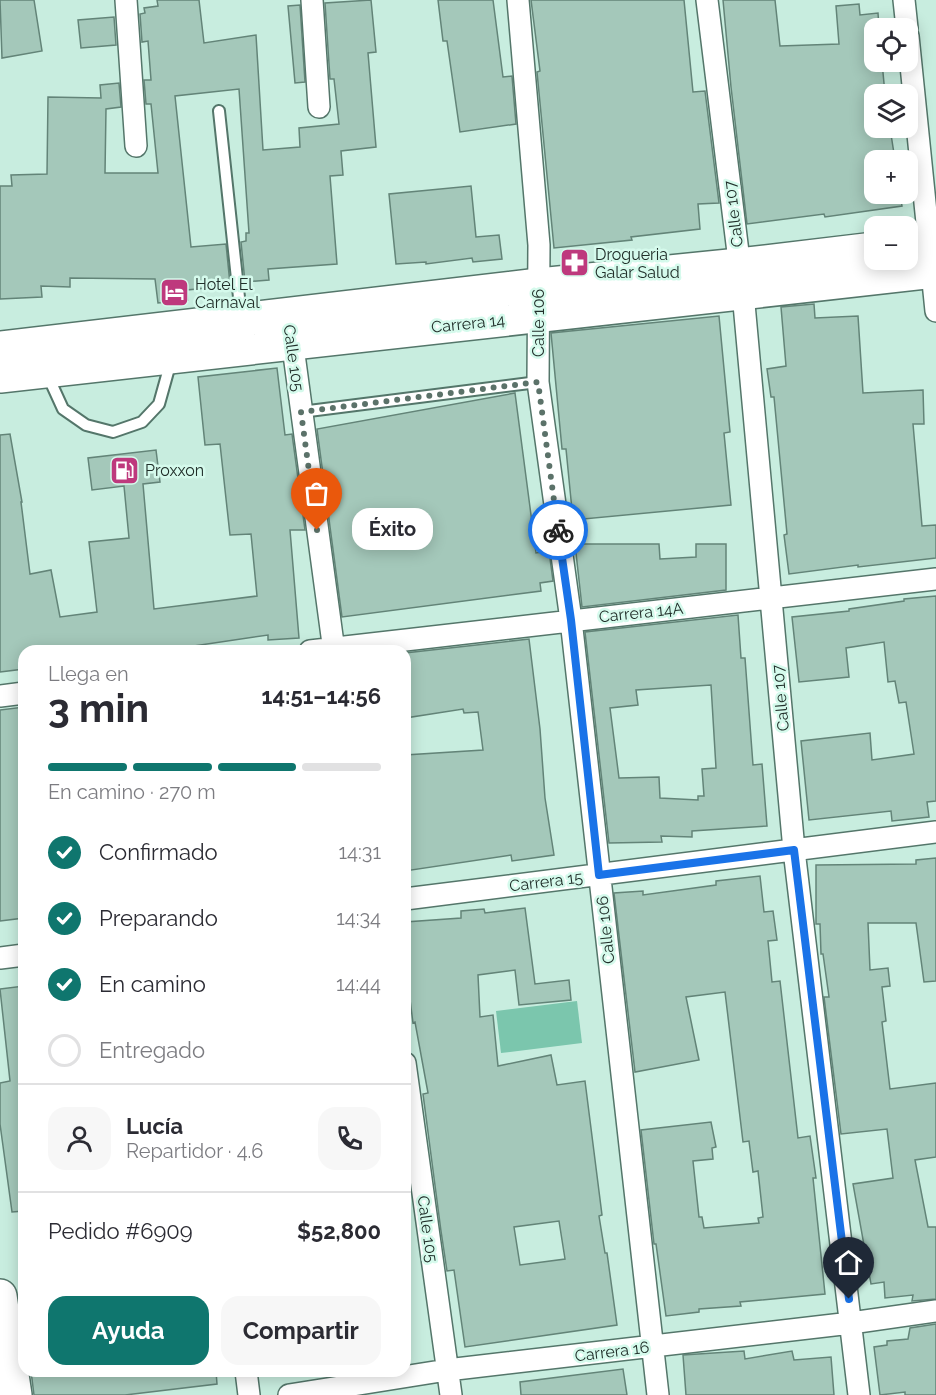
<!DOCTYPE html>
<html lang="es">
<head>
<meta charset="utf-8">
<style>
	:root { --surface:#fff; --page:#f7f7f7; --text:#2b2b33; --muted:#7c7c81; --line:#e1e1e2; --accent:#0f766e }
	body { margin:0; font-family:Raleway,sans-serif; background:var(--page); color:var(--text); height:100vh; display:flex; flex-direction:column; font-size:22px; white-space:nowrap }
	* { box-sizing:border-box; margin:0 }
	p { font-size:20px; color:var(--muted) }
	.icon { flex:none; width:33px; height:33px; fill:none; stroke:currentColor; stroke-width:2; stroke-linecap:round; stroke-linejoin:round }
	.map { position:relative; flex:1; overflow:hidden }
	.sheet { position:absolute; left:18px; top:645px; width:393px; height:732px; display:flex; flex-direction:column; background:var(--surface); border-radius:18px; box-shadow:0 3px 15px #0003 }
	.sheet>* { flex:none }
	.controls { position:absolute; left:864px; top:18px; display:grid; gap:12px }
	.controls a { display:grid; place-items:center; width:54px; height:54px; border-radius:12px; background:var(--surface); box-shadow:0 3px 15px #0003; font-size:30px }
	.pin { position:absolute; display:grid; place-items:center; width:51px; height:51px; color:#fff; margin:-62px -26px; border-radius:50% 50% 50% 0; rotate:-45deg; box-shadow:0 0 6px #0007 }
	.pin .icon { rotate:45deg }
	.courier { position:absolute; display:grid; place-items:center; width:60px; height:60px; margin:-30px; border:4px solid #1a73e8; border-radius:50%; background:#fff; color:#222; box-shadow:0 2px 8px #0007 }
	.bubble { position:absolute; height:42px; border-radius:18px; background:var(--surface); box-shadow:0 3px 15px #0003; font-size:20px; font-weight:700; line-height:42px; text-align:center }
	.headline em { font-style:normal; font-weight:700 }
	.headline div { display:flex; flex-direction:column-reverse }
	.headline { display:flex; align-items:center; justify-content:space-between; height:102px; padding:0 30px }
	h1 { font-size:39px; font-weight:700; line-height:45px }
	.bar { display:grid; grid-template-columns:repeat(4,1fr); gap:9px 6px; align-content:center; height:72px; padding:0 30px }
	.bar i { height:8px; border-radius:4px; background:var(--line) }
	.bar .selected { background:var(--accent) }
	.bar p { grid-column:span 4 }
	.line { display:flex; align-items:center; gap:15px; padding:0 30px; border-top:2px solid var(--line) }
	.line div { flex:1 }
	.round { display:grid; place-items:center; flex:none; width:63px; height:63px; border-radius:18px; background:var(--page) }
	ol { padding:0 30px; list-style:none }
	li { display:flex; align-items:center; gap:18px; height:66px }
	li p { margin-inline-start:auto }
	li .icon { padding:6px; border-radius:50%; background:var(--accent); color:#fff; stroke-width:4 }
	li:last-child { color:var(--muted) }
	li i { width:33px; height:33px; border:3px solid var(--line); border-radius:50% }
	.primary-button { display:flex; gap:12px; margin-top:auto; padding:12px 30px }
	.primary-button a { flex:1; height:69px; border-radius:18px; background:var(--accent); color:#fff; font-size:24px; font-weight:700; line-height:69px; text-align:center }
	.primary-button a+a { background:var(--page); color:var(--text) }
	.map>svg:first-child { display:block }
	.green { fill:#7bc6ad }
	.building { fill:#a4c8ba; stroke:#638478; stroke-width:1.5; fill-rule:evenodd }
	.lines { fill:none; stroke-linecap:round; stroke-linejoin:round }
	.service-casing { stroke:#54766a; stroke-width:14 }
	.minor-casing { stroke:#54766a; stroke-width:24 }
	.primary-casing { stroke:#54766a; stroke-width:36 }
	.service { stroke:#fff; stroke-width:10 }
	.minor { stroke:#fff; stroke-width:21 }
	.primary { stroke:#fff; stroke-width:33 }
	.done { stroke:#5b7269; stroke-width:6; stroke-dasharray:0 10.8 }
	.route { stroke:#1a73e8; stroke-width:8 }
	.labels { text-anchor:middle; stroke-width:5; stroke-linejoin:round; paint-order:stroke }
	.street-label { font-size:16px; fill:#212f2a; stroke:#d5faec }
	.poi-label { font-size:16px; fill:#212f2a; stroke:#d5faec; text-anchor:start }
</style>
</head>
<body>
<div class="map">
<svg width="936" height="1395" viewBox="0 0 936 1395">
	<rect width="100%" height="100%" fill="#c8eddf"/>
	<path class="green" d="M577,1001L582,1043L501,1053L496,1011Z"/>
	<path class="building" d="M0,0H34L42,51L2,58Z
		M157,0H199L204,43L256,35L263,150L300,147L299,128L339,124L334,79H330L325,3L371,0L376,52L368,53L376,147L341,151L343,175L330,176L337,264L268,269L269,280L245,282L241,242L246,241V233H249L239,89L175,96L191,247L226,244L230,284L228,286L187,290L188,300L158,303L155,279L70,278V287L41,286L42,297L0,299V186H12L11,175L47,174L48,97L101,98L100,85L119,83L121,107L106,109L105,173H158L151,104H146L144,80H151L148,41L142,42L140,14L145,13L144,8L158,6Z
		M438,0H493L503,77L512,76L516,124L460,132L447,41H443Z
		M531,0H684L693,92L705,91L719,203L698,204L700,229L631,237L632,240L554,248L537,72L540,71Z
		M723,0H775L780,46L839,44L836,6L859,4L860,15L878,13L879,28H874V62H882L885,94H874V128H890L895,160H874V194H900L902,206L825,217L824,214L747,224L731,87Z
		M300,5L305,82L295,83L288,6Z
		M114,17L116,45L81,48L78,20Z
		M471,186L476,237L499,235L502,259L473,262L472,258L426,264V262L396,264L389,194Z
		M814,304L815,318L858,316L863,393L923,390L924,424H913L922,526L936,525V558L858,567V565L789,574L784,535L787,534L774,397H771L767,369L786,366L781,307Z
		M719,316L730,432L724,433L731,505L573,520L566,449H562L551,333Z
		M277,368L285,435L292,434L305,530H290L299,638L268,640V635L160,651H24V669L0,672V435L10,434L22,502H21L30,574L51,570L60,617L97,612L89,542L129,538L124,486L92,490L88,458L156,450L160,482L143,484L154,609L257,596L251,534L230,535L220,444L205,445L198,377Z
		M515,393L536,553L549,551L553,581L540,583L541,591L342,617L317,429Z
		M575,544H659L660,559L696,557V544H726V590L582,607Z
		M936,596V801L927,802L929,817L892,821L891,811L809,820L801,741L870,733L872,760L914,754L906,702L899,703L895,681L888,682L884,642L846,648L849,677L799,682L792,617L849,611V609L904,601V599Z
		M738,615L741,658H745L753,765L762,764L767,826L692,831V837L661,836L662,842L609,843L585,632ZM711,685L716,768L702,769L704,796H698V800L660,798L659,777L619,778L610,708L638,705L636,690Z
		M529,639L540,729L545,798L554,855L512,861L511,855L405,871V755L483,750L478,712L464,713L463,709L405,718V653Z
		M24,707V761L20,762L24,798V918L0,921V710Z
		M936,858V981L924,982L916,923H868L870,970L888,968L890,986L882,987L886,1021L882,1022L890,1089L936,1083V1157L915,1160L928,1227H936V1299L912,1301L913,1295L885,1298L884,1282L871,1284L853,1184L893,1178L887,1129L841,1134L824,997H829L823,954H821L820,924H816V865L916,864V860Z
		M760,876L764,912L773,911L777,940L768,941L772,982L780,981L798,1138L810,1136L816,1178H813L825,1294L740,1302L741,1306L699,1309V1312L666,1316L656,1244H654L641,1130L711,1122L716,1147L712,1148L713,1159L693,1161L699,1217H702L704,1228L759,1223L758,1218L763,1217L758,1171L753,1172L749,1141L743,1142L725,992L686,997L699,1060L635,1072L614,893L643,891V895L716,885V881Z
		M525,908L535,984L569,980L571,1000L519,1005L515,970L478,975L480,1017L493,1015L498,1066L551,1055L557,1085L585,1081L602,1215L599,1216L605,1253H607L617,1325L465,1347L454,1270L447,1271L441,1231L423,1094L428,1093L415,1022L413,1023L408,984L405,922L461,918V911L484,909L485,913ZM559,1221L565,1259L520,1265L514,1227Z
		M24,986V1211L12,1212L0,1124V1083L10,1081L0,989Z
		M936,1324V1395H905V1392L880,1395L874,1347L887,1345V1341L908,1339L910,1328Z
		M744,1351L745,1359L792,1351L794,1360L831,1357L834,1395H686L683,1355Z
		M623,1369L627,1395H521L520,1382Z
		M31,1371H216L217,1384L125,1395H34Z"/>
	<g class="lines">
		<defs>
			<path id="service" d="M219,111L241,316
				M47,374L63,409L86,425L113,432L142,422L159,404L171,361
				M301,412L538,382"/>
			<path id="minor" d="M126,0L136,146
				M312,0L319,107
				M518,0L539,245L538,382L571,620L658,1395
				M707,0L743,293L794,850L859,1395
				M904,0L907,28
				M908,36L936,311
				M291,332L334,651
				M310,651L936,579
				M0,696L24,693
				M405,899L936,832
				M0,958L24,955
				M405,1063L451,1395
				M246,1371L249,1395
				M289,1395L447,1370L851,1323L936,1311"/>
			<path id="primary" d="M908,245L936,242
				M0,348L539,285L739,265L874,249
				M0,376L936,271
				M0,1296L15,1395"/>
		</defs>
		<use href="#service" class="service-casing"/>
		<use href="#minor" class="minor-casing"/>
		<use href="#primary" class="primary-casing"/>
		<use href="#service" class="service"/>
		<use href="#minor" class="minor"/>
		<use href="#primary" class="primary"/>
	</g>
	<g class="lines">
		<path class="done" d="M317,530L301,412L538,382L558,530"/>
		<path class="route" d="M558,530L571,620L599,875L794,850L849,1299"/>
	</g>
	<defs>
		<symbol id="pharmacy-square" viewBox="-11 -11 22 22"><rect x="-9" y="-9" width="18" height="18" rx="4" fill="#be397d" stroke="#d5faec"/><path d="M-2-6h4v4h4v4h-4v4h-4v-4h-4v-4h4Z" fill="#fff"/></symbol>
		<symbol id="hotel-square" viewBox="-11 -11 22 22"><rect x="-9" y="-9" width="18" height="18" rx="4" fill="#be397d" stroke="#d5faec"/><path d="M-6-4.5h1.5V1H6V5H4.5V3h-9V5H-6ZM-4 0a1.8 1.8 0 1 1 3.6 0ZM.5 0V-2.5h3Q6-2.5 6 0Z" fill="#fff"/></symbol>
		<symbol id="fuel-square" viewBox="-11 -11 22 22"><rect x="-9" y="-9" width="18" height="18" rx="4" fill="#be397d" stroke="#d5faec"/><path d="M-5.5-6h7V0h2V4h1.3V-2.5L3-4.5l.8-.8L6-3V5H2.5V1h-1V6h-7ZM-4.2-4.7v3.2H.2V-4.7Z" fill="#fff"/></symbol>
	</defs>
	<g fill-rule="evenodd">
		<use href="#pharmacy-square" x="558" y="246" width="33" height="33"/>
		<use href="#hotel-square" x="158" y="276" width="33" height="33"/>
		<use href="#fuel-square" x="108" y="454" width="33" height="33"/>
	</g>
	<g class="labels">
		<g class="street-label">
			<text transform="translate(733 214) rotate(-97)" y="6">Calle 107</text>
			<text transform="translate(468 323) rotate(-6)" y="6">Carrera 14</text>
			<text transform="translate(538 323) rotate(-90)" y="6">Calle 106</text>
			<text transform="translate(294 358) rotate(82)" y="6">Calle 105</text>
			<text transform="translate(641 612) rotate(-6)" y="6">Carrera 14A</text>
			<text transform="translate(780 698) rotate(-95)" y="6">Calle 107</text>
			<text transform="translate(546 881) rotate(-7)" y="6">Carrera 15</text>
			<text transform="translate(605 930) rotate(-96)" y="6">Calle 106</text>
			<text transform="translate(428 1229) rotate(82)" y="6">Calle 105</text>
			<text transform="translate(612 1351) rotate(-7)" y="6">Carrera 16</text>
		</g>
		<g class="poi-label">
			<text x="595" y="260">Drogueria<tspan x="595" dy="18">Galar Salud</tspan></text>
			<text x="195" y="290">Hotel El<tspan x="195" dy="18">Carnaval</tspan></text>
			<text x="145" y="476">Proxxon</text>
		</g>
	</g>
</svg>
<div class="controls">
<a><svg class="icon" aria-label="locate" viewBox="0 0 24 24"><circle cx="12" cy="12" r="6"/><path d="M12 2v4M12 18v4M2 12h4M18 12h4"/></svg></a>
<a><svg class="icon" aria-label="layers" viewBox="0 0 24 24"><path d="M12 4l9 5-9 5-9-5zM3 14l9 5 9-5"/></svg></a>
<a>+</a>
<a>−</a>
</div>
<div class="pin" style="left:317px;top:530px;background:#ea580c"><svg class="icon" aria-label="bag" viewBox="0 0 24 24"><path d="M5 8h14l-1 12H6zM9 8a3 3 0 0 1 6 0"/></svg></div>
<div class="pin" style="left:849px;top:1299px;background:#1f2937"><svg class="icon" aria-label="home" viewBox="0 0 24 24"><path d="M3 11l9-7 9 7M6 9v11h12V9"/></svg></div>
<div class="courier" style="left:558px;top:530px"><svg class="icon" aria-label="bike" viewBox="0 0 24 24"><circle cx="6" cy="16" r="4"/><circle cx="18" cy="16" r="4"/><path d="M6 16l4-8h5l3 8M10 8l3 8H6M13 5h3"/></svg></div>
<div class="bubble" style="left:352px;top:508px;width:81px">Éxito</div>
<section class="sheet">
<div class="headline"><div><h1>3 min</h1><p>Llega en</p></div><em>14:51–14:56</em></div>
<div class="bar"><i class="selected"></i><i class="selected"></i><i class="selected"></i><i></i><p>En camino · 270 m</p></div>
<ol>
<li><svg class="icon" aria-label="check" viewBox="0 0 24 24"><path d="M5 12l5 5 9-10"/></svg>Confirmado<p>14:31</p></li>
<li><svg class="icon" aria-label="check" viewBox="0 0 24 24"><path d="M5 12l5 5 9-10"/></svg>Preparando<p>14:34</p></li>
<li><svg class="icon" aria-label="check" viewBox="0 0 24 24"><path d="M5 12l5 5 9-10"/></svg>En camino<p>14:44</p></li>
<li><i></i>Entregado</li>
</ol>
<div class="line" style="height:108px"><a class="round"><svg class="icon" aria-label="person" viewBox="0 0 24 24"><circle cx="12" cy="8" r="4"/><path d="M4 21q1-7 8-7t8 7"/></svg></a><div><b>Lucía</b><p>Repartidor · 4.6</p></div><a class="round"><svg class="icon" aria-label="phone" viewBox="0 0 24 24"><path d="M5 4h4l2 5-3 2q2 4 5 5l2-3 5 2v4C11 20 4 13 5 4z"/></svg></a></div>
<div class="line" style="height:78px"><div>Pedido #6909</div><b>$52,800</b></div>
<div class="primary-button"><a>Ayuda</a><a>Compartir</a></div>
</section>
</div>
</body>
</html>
